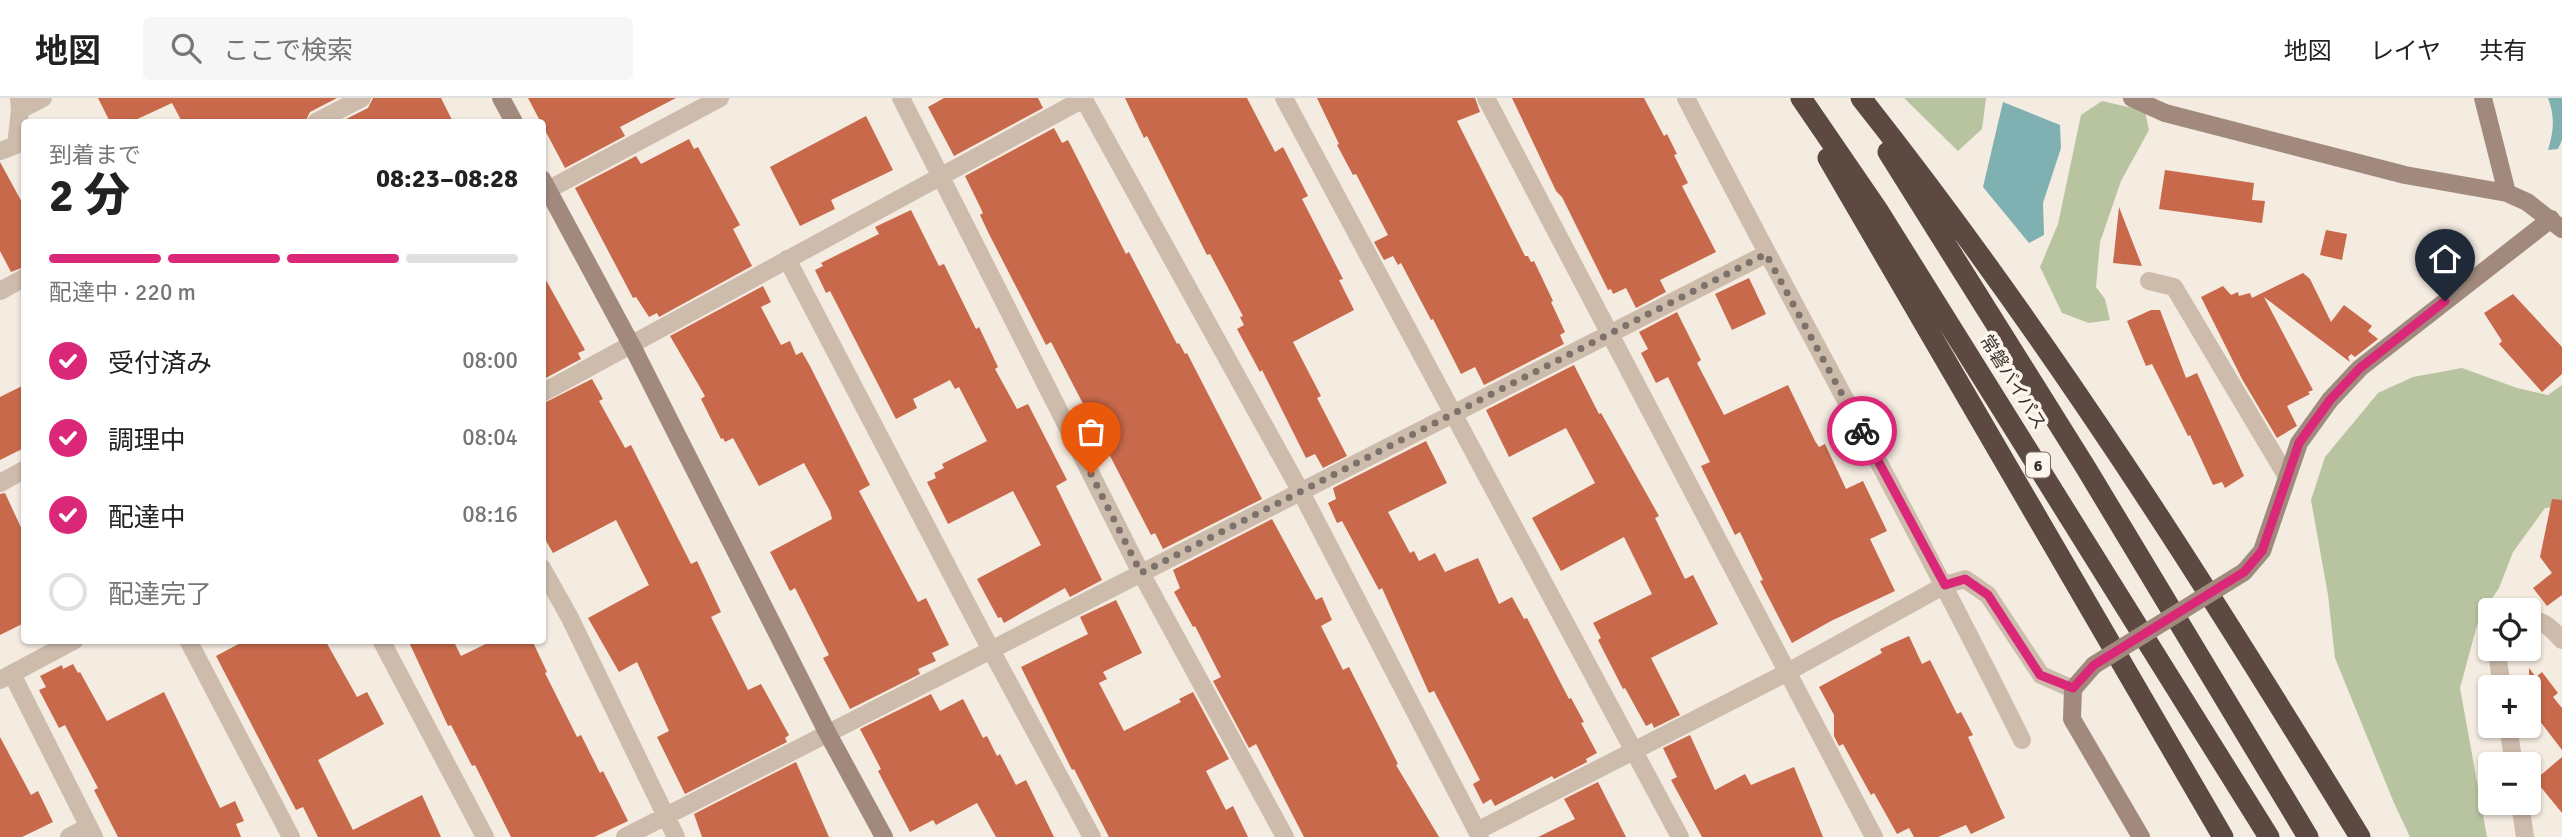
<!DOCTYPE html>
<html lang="ja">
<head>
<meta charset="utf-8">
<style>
	:root { --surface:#fff; --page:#f6f6f6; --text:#222; --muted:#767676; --line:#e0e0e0; --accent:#db2777 }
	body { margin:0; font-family:Signika,"Noto Sans JP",sans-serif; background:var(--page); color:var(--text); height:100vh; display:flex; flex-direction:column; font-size:26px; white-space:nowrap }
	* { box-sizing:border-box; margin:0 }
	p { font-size:23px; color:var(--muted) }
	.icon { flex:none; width:38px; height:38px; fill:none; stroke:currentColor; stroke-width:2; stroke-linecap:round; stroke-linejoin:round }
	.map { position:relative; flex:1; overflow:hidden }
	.side { position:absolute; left:21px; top:21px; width:525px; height:525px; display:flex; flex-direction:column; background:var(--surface); border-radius:7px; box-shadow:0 2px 5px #0004 }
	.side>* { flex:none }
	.buttons { position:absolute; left:2478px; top:500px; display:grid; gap:14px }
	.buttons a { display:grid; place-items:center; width:63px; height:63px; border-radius:7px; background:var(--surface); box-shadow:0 2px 5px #0004; font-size:35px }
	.pin { position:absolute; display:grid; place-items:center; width:60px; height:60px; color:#fff; margin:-72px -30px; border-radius:50% 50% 50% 0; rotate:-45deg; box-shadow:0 0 7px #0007 }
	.pin .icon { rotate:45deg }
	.courier { position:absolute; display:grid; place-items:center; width:70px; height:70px; margin:-35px; border:5px solid #db2777; border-radius:50%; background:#fff; color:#222; box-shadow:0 2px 9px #0007 }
	.summary em { font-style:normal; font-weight:800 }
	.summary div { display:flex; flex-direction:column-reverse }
	.summary { display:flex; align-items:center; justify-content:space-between; height:119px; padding:0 28px }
	h1 { font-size:46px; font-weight:800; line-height:52px }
	.bar { display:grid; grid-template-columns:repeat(4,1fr); gap:10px 7px; align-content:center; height:84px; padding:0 28px }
	.bar i { height:9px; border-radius:5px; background:var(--line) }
	.bar .selected { background:var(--accent) }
	.bar p { grid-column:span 4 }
	ol { padding:0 28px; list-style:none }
	li { display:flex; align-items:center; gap:21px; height:77px }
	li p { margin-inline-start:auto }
	li .icon { padding:7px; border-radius:50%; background:var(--accent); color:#fff; stroke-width:4 }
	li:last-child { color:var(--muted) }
	li i { width:38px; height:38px; border:4px solid var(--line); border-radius:50% }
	header { display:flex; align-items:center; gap:42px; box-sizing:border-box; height:98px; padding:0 35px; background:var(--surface); border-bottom:2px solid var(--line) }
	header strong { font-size:33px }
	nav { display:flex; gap:38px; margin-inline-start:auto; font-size:24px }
	.search { width:490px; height:63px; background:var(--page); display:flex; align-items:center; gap:18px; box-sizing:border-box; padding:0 24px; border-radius:7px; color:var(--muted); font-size:26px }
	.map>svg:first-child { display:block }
	.green { fill:#b8c4a0 }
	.water { fill:#7fb0b2 }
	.building { fill:#c8694b }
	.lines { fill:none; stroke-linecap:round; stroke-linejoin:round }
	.street { stroke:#cdbbac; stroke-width:18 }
	.secondary { stroke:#a18a7d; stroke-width:18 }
	.highway { stroke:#5c4a42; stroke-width:21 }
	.secondary-bridge { stroke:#a18a7d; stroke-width:18 }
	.done { stroke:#7c716b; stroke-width:7; stroke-dasharray:0 12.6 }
	.route { stroke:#db2777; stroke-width:9 }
	.labels { text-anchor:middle; stroke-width:7; stroke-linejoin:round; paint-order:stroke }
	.shield { fill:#fbf5ee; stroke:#756b66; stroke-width:2 }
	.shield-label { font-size:16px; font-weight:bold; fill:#3b302b }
	.street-label { font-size:18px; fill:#3b302b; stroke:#fbf5ee }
</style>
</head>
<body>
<header>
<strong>地図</strong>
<div class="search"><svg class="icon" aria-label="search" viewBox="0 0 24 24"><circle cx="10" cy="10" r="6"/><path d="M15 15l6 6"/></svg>ここで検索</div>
<nav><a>地図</a><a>レイヤ</a><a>共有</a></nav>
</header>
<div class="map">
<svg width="2562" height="739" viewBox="0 0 2562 739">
	<rect width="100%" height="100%" fill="#f4ebe1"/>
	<path class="green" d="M1904,0H1986L1982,31L1958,53Z
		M2102,3L2145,13L2149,32L2121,83L2100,144L2096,189L2105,201L2110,222L2089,225L2062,215L2040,169L2058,126L2081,17Z
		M2462,270L2517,290L2548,297L2562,287V408L2545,410L2513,454L2499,490L2479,520L2460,590L2487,739H2410L2394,705L2335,560L2328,497L2311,402L2325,359L2378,295L2413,279Z"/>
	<path class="water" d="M2548,0H2562V42L2558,51L2548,52C2554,32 2555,19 2548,0Z
		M2003,4L2060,27L2061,50L2043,105L2044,137L2029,145L1983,89Z"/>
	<path class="building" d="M98,0H337L310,14L305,24H182L172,5L131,24H110Z
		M373,0H441L453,24H340L368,10Z
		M528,0H676L620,29L625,38L565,70Z
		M944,0H1038L1043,10L954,58L928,9Z
		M1125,0H1247L1275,54L1283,49L1308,98L1302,101L1343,181L1339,182L1354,212L1293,244L1321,298L1317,300L1347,358L1323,370L1315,356L1306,360L1262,272L1260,274L1237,231L1244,227L1240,219L1243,218L1210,156L1207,157L1147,38L1144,40Z
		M1317,0H1475L1480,14L1457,23L1525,158H1528L1531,164L1534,163L1553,203L1551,204L1565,234L1560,237L1564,246L1484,287L1475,269L1461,276L1433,221L1431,222L1401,165L1398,167L1393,158L1384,162L1374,144L1388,137L1356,76L1353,77L1337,47L1339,46Z
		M1512,0H1644L1664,38L1667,36L1677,56L1674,57L1688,85L1682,88L1716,154L1660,182L1666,194L1636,210L1626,190L1613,196L1611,191L1608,192L1562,99L1556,93Z
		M866,18L893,72L831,102L835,111L800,128L770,69Z
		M1054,30L1062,45L1068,42L1126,156L1129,154L1177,246L1179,245L1185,256L1187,255L1262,401L1163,451L1155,435L1151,437L1051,244L1046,247L989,136L980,117L983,115L965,78Z
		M689,41L694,51L698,49L740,127L733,131L752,168L659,219L657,215L649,219L636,199L633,200L575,90L636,58L641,66Z
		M0,64L24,108V169L11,174L0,153Z
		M2165,72L2254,85L2252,102L2265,103L2262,125L2159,111Z
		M2119,109L2142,168L2113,165Z
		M911,112L939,168L944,166L976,231L979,229L998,269L995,271L1017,311L1028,306L1067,382L1056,388L1102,482L1070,499L1065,490L1004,525L1001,519L998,520L977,481L1041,447L1013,393L948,426L927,384L936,380L934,375L944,370L942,366L987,343L959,289L955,291L950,282L913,301L917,310L896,321L830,193L826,195L815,172L823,168L821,165L879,136L875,129Z
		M2326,132L2347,136L2342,162L2320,157Z
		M542,175L585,252L578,255L581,261L542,282Z
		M2303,175L2310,181L2331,224L2344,207L2372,228L2368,233L2378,241L2355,259L2351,256L2348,259L2350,264L2264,199L2313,292L2308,294L2310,296L2287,308L2297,328L2277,340L2242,281L2201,199L2223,188L2231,197L2238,194L2239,198L2250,195L2252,200Z
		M1749,180L1766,216L1732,232L1715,196Z
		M763,188L771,204L761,209L781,247L790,243L796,257L802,254L810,268L870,387L859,393L918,504L926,500L949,547L932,555L936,563L918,571L920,576L850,611L823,560L829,557L795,490L790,493L770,454L832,421L830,413L804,365L759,388L733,340L725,344L723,340L721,341L701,301L705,298L670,238Z
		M2513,196L2562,249V276L2542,294L2499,246L2502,243L2484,215Z
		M2151,212H2160L2186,280L2197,275L2244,378L2225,390L2222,384L2213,387L2190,337L2188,338L2152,266L2146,268L2127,223Z
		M1677,214L1701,262L1697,265L1724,317L1788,287L1815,343L1819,349L1825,346L1846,391L1863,383L1887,433L1870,441L1895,493L1831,523L1792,545L1760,483L1763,482L1740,434L1735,437L1701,368L1710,364L1668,279L1656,285L1641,255L1648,251L1639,234Z
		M1574,267L1599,316L1601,315L1659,418L1655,420L1685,481L1693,477L1718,526L1651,560L1680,617L1654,630L1652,625L1646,628L1625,590L1623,591L1598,542L1601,540L1593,525L1652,496L1624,439L1561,473L1532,420L1595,385L1566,330L1509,359L1486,312Z
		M592,281L603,301L599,303L625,350L631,347L691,466L697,463L721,514L711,519L748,592L761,586L789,637L785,640L787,644L685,696L657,639L669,633L637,564L619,574L588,520L649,487L616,422L553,455L542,436V306Z
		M24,287V350L0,362V299Z
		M1426,343L1447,385L1388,414L1410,455L1414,453L1419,463L1435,455L1445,474L1478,460L1499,506L1512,499L1524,521L1527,520L1569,601L1571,600L1584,624L1581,625L1597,655L1586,661L1587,664L1554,681L1552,678L1495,708L1491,701L1483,706L1473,686L1480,682L1434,593L1429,595L1382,490L1379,492L1342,423L1337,425L1328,405L1336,401L1333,390Z
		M5,395L24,436V525L0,537V396Z
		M2552,401L2562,402V497L2547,508L2533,490L2552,475L2540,459Z
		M1272,421L1316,502L1322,499L1332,522L1321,528L1343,572L1349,569L1398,666L1396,667L1439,739H1304L1256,646L1249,650L1213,583L1221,579L1195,528L1193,529L1174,494L1180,490L1173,472Z
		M1116,502L1142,555L1103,574L1107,581L1099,585L1124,633L1181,604L1179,601L1193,594L1229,661L1206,673L1226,712L1233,708L1248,739H1109L1074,671L1072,672L1021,569L1088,536L1080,519Z
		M1909,538L1922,566L1930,562L1957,616L1961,614L1973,637L1968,639L2005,720L1971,736L1966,727L1938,739H1914L1909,730L1897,736L1874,695L1871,697L1843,646L1839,648L1834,638V617L1819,589L1882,555L1880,551Z
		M246,542H325L357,599L367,594L384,626L318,662L353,732L422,697L441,739H318L303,709L296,712L216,558Z
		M408,542H453L461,558L494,542H532L547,574L545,575L577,639L581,637L600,675L603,673L628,723L594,739H511L475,667L472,668L451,627L448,628Z
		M73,566L78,575L80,574L107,623L164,594L220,710L235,703L244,723L236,726L241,739H118L94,692L98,690L65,627L59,630L39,592L46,589L40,578L62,567L63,571Z
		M2529,570L2536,579L2542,574L2558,595L2553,599L2562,610V652L2533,614L2529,618Z
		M931,596L940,613L963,601L983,640L987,638L997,658L1000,656L1016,687L1026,682L1054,739H996L977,705L936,727L933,722L910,734L878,673L881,671L860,631Z
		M1690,637L1715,692L1745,676L1751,687L1794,669L1823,739H1702L1671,682L1677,679L1663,650Z
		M0,639L31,697L38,693L53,724L22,739H0Z
		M2562,659V715L2535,682Z
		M796,664L829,739H702L694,716Z
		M1598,684L1626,739H1538L1575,721L1564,701Z"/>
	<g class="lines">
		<path class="street" d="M901,0L1141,475L1285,739
			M1083,0L1301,394L1480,739
			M1284,0L1680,739
			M1486,0L1874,739
			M1686,0C1797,215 1915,426 2022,642
			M20,12L43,0
			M316,24L362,0
			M0,53L16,47L20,12L19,0
			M542,95L720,0
			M787,161L991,552L1092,739
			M2149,183L2174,189L2287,379
			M0,193L24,180
			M542,295L1085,0
			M0,385L24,372
			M542,470L570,520L676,739
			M2529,522C2543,521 2553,532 2562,542
			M188,542L291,739
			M381,542L485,739
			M2498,551L2497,555L2502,590
			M12,576L94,739
			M0,582L75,542
			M2508,628L2514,667
			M2520,705L2525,739
			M1477,733L1786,575L1945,487L1965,481L1988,497L2041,577L2073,591
			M69,739L88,729
			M625,739L1766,156"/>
		<path class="secondary" d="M501,0L514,24
			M2132,0L2165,15L2405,77L2507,95L2527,104L2562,131
			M2483,0L2507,95
			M542,81L632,248L828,636L884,739
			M2244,474L2262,453L2299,345L2330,302L2360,270L2551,121
			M2094,567L2073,591L2072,621L2141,739"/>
		<path class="highway" d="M1801,0L1879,114L2269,739
			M1861,0C2046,234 2205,485 2360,739
			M1888,54L2086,370L2308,739
			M1828,60L2223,739"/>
		<path class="secondary-bridge" d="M2094,567L2244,474"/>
	</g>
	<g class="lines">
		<path class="done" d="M1091,376L1141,475L1766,156L1862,333"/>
		<path class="route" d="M1862,333L1945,487L1965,481L1988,497L2040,577L2073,590L2094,567L2244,474L2262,453L2299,345L2330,302L2360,270L2445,203"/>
	</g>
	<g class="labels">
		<rect class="shield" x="2026" y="354.5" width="24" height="25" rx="5"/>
		<g class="shield-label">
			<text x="2038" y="373">6</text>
		</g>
		<g class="street-label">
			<text transform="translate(2013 284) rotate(58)" y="6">常磐バイパス</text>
		</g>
	</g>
</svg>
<div class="buttons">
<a><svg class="icon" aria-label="locate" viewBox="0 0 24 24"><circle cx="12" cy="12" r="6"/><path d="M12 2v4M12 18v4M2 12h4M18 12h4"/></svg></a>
<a>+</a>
<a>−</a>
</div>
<div class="pin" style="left:1091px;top:376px;background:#ea580c"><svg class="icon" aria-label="bag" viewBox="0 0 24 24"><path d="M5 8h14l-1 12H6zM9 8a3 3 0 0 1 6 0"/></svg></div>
<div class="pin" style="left:2445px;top:203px;background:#1f2937"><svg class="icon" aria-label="home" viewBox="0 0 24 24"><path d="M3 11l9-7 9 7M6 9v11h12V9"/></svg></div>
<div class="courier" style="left:1862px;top:333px"><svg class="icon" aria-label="bike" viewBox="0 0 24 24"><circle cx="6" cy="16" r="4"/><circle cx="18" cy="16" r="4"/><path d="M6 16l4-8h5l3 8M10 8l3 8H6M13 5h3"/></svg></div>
<section class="side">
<div class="summary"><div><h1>2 分</h1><p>到着まで</p></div><em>08:23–08:28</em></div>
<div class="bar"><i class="selected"></i><i class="selected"></i><i class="selected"></i><i></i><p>配達中 · 220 m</p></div>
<ol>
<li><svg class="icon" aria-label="check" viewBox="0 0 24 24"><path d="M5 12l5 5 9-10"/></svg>受付済み<p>08:00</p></li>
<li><svg class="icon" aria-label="check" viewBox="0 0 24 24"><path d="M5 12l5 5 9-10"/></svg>調理中<p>08:04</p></li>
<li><svg class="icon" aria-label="check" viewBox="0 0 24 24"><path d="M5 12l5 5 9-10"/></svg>配達中<p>08:16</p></li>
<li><i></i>配達完了</li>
</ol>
</section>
</div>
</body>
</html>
